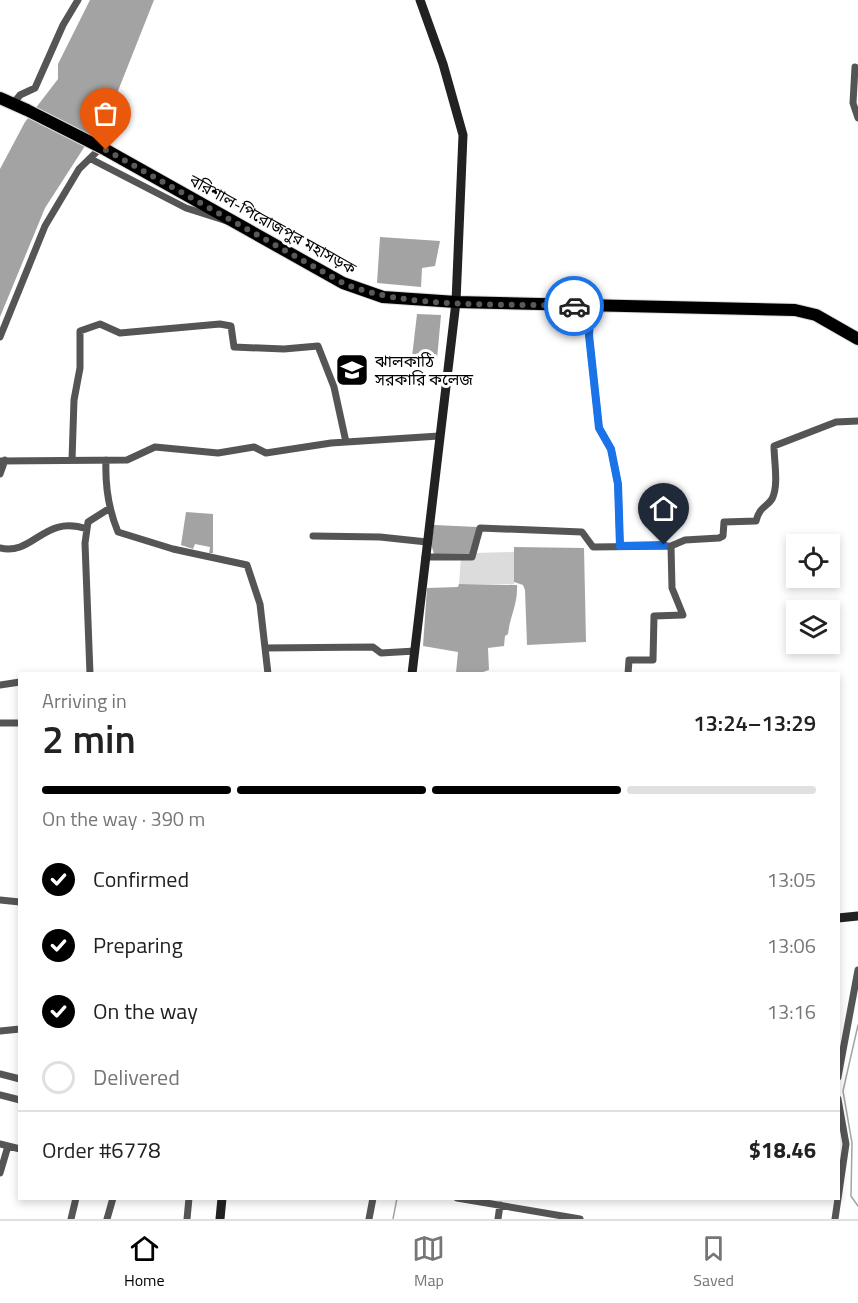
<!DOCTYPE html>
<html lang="en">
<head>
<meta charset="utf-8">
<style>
	:root { --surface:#fff; --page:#f2f2f2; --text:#222; --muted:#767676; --line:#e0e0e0; --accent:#000 }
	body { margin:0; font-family:"Titillium Web","Noto Sans Bengali",sans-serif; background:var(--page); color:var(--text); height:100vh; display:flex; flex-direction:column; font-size:22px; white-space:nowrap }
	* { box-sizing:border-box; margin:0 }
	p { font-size:20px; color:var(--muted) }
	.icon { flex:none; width:33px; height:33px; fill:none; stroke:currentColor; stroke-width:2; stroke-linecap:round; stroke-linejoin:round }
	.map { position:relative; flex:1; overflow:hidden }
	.details { position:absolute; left:18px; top:672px; width:822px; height:528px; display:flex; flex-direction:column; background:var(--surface); border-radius:0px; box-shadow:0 3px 9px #0003 }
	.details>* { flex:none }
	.fabs { position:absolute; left:786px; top:534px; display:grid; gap:12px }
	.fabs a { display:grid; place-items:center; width:54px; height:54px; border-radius:0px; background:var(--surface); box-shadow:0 3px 9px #0003; font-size:30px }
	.pin { position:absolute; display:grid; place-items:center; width:51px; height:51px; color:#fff; margin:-62px -26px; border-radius:50% 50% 50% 0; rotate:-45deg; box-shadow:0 0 6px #0007 }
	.pin .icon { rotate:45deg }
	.courier { position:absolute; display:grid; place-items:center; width:60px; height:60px; margin:-30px; border:4px solid #1a73e8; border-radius:50%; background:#fff; color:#222; box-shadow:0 2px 8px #0007 }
	.head em { font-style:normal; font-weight:600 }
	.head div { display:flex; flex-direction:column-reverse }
	.head { display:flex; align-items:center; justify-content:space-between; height:102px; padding:0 24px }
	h1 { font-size:39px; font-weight:600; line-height:45px }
	.bar { display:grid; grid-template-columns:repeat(4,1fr); gap:9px 6px; align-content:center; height:72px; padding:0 24px }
	.bar i { height:8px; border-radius:4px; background:var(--line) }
	.bar .active { background:var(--accent) }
	.bar p { grid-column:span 4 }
	.line { display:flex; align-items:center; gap:15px; padding:0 24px; border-top:2px solid var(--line) }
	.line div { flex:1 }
	ol { padding:0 24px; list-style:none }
	li { display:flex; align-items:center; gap:18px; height:66px }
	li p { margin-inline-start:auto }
	li .icon { padding:6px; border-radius:50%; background:var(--accent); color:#fff; stroke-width:4 }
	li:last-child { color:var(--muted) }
	li i { width:33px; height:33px; border:3px solid var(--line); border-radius:50% }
	.dock { display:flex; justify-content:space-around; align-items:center; height:84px; border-top:2px solid var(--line); background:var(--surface); font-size:16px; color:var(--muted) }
	.dock a { display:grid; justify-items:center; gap:3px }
	.dock .active { color:var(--accent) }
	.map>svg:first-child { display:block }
	.green { fill:#dcdcdc }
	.water { fill:#a3a3a3 }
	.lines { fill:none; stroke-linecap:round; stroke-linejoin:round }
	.stream { stroke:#a3a3a3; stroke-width:1.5 }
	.highway-casing { stroke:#dbdbdb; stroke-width:14 }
	.street { stroke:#555; stroke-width:7 }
	.secondary { stroke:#222; stroke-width:9 }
	.highway { stroke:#000; stroke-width:12 }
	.highway-bridge-casing { stroke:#dbdbdb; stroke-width:14; stroke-linecap:butt }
	.highway-bridge { stroke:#000; stroke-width:12 }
	.done { stroke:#595959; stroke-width:6; stroke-dasharray:0 10.8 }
	.route { stroke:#1a73e8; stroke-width:8 }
	.labels { text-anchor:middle; stroke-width:6; stroke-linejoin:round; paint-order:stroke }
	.street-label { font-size:16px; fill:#000; stroke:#fff }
	.poi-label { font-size:16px; fill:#000; stroke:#fff; text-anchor:start }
</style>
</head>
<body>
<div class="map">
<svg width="858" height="1219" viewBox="0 0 858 1219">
	<rect width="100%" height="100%" fill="#fff"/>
	<path class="green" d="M514,552V584H459L461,558L475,553Z"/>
	<path class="water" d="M90,0H154L114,101L45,208L0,317V169L25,122L58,79V64Z
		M380,237L440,241L435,266L422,268L421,287L377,283Z
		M417,314L441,315L437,359L412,357Z
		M186,512L213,514V553H209L210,547L195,544L193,549L181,545Z
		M434,525L478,527L472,553L434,554L431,544Z
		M514,547L584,548L586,642L527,645L525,590L523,585L514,582Z
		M459,584L517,585C518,604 510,616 508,634L505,636L504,646L488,648L489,670L480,673H456L458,652L423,646L427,588L458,587Z"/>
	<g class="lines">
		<path class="stream" d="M858,1025L843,1091L852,1143L851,1196L858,1206
			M393,1219L397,1198"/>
		<defs>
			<path id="highway" d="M0,98L27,110
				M106,150L343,283L383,297L456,302L795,310L816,315L858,339"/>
		</defs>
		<use href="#highway" class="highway-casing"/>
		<path class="street" d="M855,67L853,103L858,118
			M13,104L20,95L35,88L63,25L78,0
			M91,159L186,208L227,221
			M591,306L589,335L599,428L611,449L618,484L620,546
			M0,337L45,226L79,169L115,134
			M72,460L74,400L80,368V331L100,324L120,333L220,324L231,326L234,347L284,349L318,346L334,387L346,442
			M106,460C105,485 108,508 118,532L173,549L247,565L260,604L268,674
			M0,461L127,460L155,447L218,453L254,447L266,453L331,443L439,436
			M0,474L5,460
			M313,536L380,537L427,542
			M0,548C34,556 43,514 87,529
			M425,557H472L480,528L582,532L593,547L671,546L685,540L719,538L723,536L724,522L756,521C760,506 766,508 772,499C779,486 774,461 774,446L836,422L858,421
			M265,648L373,647L381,653L415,651
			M90,674L85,543L88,522L110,508
			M628,674L629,660H653L654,616L683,615L672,588L671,546
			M0,685L20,682
			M0,723H20
			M0,900L20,902
			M0,1031L20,1029
			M0,1074L20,1079
			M838,1077L858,970
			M0,1095L20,1100
			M0,1144L20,1149
			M0,1173L8,1146
			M457,1198L580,1219
			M71,1219L76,1198
			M107,1219L113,1198
			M187,1219L189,1198
			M369,1219L373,1198
			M498,1219L500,1205
			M835,1219L846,1144L838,1099"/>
		<path class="secondary" d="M412,674L456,302L463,135L443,64L420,0
			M838,918L858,916
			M220,1219L222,1198"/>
		<use href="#highway" class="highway"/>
		<defs>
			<path id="highway-bridge" d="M27,110L106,150"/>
		</defs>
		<use href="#highway-bridge" class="highway-bridge-casing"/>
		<use href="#highway-bridge" class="highway-bridge"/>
	</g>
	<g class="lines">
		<path class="done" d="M106,150L343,283C404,310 507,303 574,306"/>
		<path class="route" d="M574,306H591L589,335L599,428L611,449L618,484L620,546L664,545"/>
	</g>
	<defs>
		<symbol id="university-square" viewBox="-11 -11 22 22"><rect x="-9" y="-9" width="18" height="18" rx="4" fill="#000" stroke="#fff"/><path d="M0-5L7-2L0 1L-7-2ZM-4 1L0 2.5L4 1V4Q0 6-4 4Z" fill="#fff"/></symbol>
	</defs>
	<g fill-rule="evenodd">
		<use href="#university-square" x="333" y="351" width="38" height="38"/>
	</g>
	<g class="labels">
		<g class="street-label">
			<text transform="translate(273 224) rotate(29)" y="6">বরিশাল-পিরোজপুর মহাসড়ক</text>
		</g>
		<g class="poi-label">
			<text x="375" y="367">ঝালকাঠি<tspan x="375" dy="18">সরকারি কলেজ</tspan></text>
		</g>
	</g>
</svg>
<div class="fabs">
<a><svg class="icon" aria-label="locate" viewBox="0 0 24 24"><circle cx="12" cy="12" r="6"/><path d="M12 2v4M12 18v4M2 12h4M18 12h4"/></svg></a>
<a><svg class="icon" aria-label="layers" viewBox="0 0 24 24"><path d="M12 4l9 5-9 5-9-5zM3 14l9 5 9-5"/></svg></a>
</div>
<div class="pin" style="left:106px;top:150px;background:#ea580c"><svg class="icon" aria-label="bag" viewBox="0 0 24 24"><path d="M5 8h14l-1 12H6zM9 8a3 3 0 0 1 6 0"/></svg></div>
<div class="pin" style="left:664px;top:545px;background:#1f2937"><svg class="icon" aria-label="home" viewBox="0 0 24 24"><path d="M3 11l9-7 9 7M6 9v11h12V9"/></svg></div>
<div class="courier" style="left:574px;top:306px"><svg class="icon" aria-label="car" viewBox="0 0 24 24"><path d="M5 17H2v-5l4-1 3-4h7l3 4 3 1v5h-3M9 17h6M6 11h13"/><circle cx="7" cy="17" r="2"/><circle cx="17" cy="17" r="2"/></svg></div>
<section class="details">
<div class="head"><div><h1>2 min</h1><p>Arriving in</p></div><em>13:24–13:29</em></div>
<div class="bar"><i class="active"></i><i class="active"></i><i class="active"></i><i></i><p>On the way · 390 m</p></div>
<ol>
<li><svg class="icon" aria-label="check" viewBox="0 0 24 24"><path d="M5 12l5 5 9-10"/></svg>Confirmed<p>13:05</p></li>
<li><svg class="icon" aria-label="check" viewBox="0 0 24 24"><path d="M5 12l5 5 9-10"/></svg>Preparing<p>13:06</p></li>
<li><svg class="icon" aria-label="check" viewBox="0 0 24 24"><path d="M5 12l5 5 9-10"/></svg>On the way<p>13:16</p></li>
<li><i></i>Delivered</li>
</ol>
<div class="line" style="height:78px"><div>Order #6778</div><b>$18.46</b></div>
</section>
</div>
<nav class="dock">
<a class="active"><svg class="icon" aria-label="home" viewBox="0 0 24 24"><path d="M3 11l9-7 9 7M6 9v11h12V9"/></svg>Home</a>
<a><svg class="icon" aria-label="map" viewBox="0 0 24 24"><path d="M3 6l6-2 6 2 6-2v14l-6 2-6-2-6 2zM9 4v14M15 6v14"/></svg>Map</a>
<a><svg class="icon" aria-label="saved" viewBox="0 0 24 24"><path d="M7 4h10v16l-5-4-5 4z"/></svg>Saved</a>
</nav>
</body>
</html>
